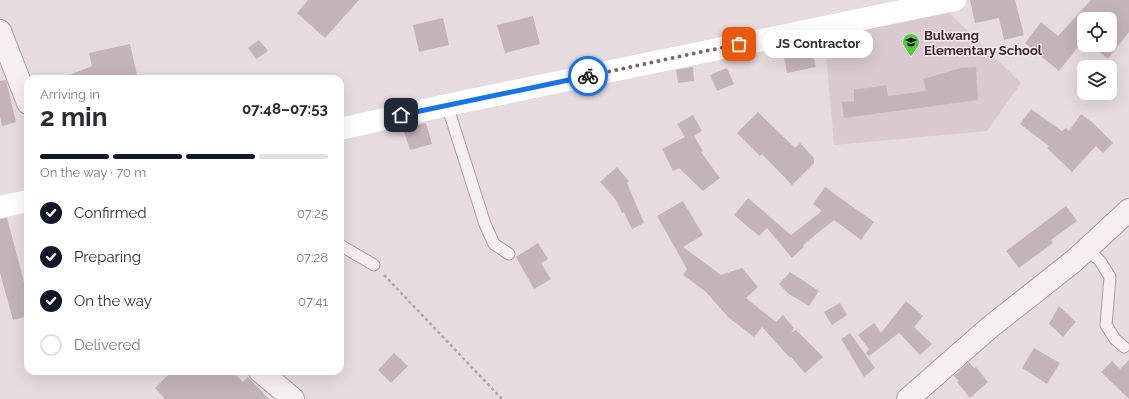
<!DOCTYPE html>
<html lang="en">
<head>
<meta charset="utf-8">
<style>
	:root { --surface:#fff; --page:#f2f2f3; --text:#2b2b33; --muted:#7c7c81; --line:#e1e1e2; --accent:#111827 }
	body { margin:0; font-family:Raleway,sans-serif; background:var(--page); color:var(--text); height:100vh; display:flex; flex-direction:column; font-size:15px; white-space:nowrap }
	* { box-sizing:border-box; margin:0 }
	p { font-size:13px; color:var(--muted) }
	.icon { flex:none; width:22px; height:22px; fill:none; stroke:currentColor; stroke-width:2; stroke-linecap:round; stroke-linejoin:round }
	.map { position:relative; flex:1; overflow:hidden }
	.panel { position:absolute; left:24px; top:75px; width:320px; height:300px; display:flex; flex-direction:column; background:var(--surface); border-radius:12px; box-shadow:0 4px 16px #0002 }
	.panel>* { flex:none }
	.tools { position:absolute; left:1077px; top:12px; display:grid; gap:8px }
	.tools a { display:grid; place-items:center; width:40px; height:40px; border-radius:8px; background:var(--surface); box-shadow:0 4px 16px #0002; font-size:20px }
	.pin { position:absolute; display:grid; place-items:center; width:34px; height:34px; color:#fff; margin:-17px; border-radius:8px; box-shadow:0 2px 6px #0006 }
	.courier { position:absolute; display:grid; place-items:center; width:40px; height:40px; margin:-20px; border:3px solid #1a73e8; border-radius:50%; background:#fff; color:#222; box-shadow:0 1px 5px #0007 }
	.bubble { position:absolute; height:28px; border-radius:12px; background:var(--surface); box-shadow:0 4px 16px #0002; font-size:13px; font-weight:700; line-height:28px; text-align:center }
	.headline em { font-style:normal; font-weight:700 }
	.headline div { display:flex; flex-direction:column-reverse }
	.headline { display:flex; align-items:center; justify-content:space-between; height:68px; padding:0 16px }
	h1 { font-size:26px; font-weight:700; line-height:30px }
	.bar { display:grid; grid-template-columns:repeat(4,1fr); gap:6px 4px; align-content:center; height:48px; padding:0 16px }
	.bar i { height:5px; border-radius:3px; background:var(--line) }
	.bar .selected { background:var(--accent) }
	.bar p { grid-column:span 4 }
	ol { padding:0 16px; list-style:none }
	li { display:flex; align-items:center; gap:12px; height:44px }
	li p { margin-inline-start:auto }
	li .icon { padding:4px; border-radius:50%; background:var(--accent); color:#fff; stroke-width:4 }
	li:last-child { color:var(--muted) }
	li i { width:22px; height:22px; border:2px solid var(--line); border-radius:50% }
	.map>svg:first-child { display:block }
	.built { fill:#d8cacf }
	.building { fill:#c3b4b9 }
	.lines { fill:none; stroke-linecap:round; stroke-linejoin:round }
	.lane-casing { stroke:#ac9ea3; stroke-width:13 }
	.street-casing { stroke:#ac9ea3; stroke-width:24 }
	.path { stroke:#afa3a7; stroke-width:2.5; stroke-dasharray:3 3; stroke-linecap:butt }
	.lane { stroke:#f5eff1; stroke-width:11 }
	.street { stroke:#f5eff1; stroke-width:22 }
	.secondary { stroke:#fff; stroke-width:22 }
	.done { stroke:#78666c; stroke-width:4; stroke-dasharray:0 7.2 }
	.route { stroke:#1a73e8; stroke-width:5 }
	.labels { text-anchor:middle; stroke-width:3; stroke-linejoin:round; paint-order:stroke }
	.poi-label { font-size:13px; font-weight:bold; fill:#3c262e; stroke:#f4ebef; text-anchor:start }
</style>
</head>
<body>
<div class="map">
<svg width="1129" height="399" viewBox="0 0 1129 399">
	<rect width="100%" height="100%" fill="#e6dce0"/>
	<path class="built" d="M946,10L1021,83L987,131L834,145L824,31Z"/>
	<path class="building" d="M308,0H359L325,38L297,13Z
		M970,0H1015L1024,35L1004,40L999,18L975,23Z
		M1091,0H1129V32L1108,59L1091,45H1110V19H1084V40L1059,71L1025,43L1041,22L1058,36Z
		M533,16L540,44L505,53L497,25Z
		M443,18L449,45L419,52L413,25Z
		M259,40L268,51L256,59L248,48Z
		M130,44L138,79H62V78L92,66L89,53Z
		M811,46L816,67L787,73L783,51Z
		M693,67L694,81L678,83L676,70Z
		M976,67L978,100L844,118L842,102L854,101V89L869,88L886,85L888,96L926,91L923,79L961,68Z
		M727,68L734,84L717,91L710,75Z
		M6,80L16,122L2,126L0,116V81Z
		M1031,109L1062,131L1066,128L1069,131L1081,114L1092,122L1113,143L1103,153L1096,146L1072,172L1047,148L1049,146L1020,124Z
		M758,112L795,148L800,143L814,158V163L792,185L762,154L760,156L737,133Z
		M693,115L702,131L694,136L703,151L701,152L720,178L703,191L679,168L673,171L662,149L685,137L677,124Z
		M426,123L432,144L410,150L403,128Z
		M617,167L629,181L627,183L644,223L632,229L624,212L622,213L616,200L600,182Z
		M825,187L874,222L861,240L834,220L803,245L804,247L792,258L767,228L759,236L734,215L748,198L791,235L822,211L813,204Z
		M683,201L703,235L683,247L721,275L742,268L758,287L746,298L776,322L783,315L794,328L791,333L796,330L823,357L805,373L791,357L790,358L762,327L754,337L728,317L706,292L683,275L687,269L657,216Z
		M1066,206L1077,221L1051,240L1053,243L1019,268L1006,251Z
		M7,218L28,297V316L13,320L0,273V219Z
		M538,243L548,259L541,263L551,279L534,289L516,257Z
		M790,272L819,291L809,306L789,294L779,284Z
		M906,301L923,316L914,327L932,344L920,355L899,333L869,356L866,353L869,349L858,335L874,323L881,333Z
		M840,303L847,315L832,325L824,312Z
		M1059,306L1076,322L1063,337L1049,324Z
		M850,333L875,368L864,377L841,339Z
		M1034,348L1060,363L1047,384L1022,368Z
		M394,353L408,366L391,383L378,370Z
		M1129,360V399L1101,372L1112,361L1120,369Z
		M969,362L974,368L976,367L988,382L970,398L957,382L959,381L954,376Z
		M172,371H232L243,382L248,377L269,399H165L155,388Z"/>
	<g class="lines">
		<defs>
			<path id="lane" d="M447,105L485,224L494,244L509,254
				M340,245L374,265
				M1087,249L1100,261L1110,277L1106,325L1115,339L1124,347"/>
			<path id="street" d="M0,31L28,103
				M260,371L293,399
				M908,399L989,328L1075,260L1129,210"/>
		</defs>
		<use href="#lane" class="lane-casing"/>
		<use href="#street" class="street-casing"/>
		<path class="path" d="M384,275L502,399"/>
		<use href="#lane" class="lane"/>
		<use href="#street" class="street"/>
		<path class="secondary" d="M340,129L447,105L955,0
			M0,207L28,201"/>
	</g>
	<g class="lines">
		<path class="done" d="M588,76L739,44"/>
		<path class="route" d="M401,115L588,76"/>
	</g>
	<defs>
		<symbol id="school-pin" viewBox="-11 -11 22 30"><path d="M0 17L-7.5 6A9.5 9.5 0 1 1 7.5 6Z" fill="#58ca42" stroke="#f4ebef"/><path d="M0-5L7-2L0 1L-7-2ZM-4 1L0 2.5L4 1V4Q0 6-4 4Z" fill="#111"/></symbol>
	</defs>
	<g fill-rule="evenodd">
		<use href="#school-pin" x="901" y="32" width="20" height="27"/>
	</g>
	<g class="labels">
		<g class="poi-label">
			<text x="924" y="40">Bulwang<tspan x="924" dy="15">Elementary School</tspan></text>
		</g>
	</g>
</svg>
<div class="tools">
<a><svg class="icon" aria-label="locate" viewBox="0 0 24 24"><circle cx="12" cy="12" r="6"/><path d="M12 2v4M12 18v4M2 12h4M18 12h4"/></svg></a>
<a><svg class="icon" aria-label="layers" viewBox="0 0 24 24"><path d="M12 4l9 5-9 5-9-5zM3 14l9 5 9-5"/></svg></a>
</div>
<div class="pin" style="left:739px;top:44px;background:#ea580c"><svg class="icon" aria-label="bag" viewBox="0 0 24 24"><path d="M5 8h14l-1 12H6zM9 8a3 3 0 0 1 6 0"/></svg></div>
<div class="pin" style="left:401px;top:115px;background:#1f2937"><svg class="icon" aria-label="home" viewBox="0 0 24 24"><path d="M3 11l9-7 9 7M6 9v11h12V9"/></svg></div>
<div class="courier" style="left:588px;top:76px"><svg class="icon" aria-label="bike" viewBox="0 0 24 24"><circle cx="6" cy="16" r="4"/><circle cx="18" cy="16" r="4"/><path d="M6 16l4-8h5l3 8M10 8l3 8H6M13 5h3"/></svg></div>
<div class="bubble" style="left:763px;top:30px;width:110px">JS Contractor</div>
<section class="panel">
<div class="headline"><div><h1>2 min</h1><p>Arriving in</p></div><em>07:48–07:53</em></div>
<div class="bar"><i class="selected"></i><i class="selected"></i><i class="selected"></i><i></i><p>On the way · 70 m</p></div>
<ol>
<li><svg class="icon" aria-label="check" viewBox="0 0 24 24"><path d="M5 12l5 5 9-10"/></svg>Confirmed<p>07:25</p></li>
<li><svg class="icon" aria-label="check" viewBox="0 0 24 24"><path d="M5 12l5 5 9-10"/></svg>Preparing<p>07:28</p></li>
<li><svg class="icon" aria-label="check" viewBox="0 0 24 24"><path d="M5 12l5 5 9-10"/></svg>On the way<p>07:41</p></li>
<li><i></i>Delivered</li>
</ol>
</section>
</div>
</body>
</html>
